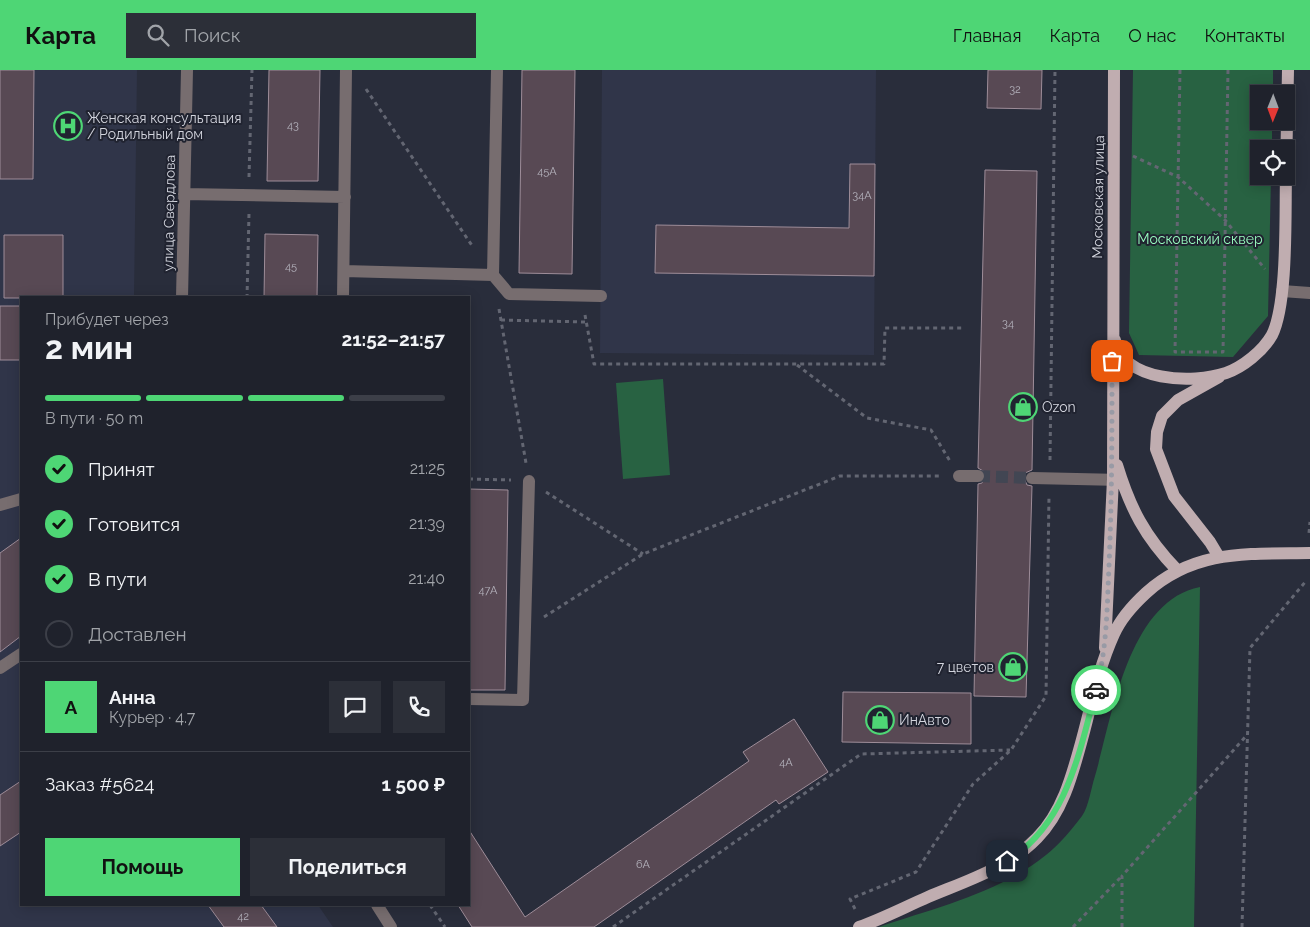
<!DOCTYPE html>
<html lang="ru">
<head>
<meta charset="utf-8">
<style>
	:root { --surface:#1f222c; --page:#2c2f38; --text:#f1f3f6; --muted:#a1a4a9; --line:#3c3f48; --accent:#4ed675 }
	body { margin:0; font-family:Raleway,sans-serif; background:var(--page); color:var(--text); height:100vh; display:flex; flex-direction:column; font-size:19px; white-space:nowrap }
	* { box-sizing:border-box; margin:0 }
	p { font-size:16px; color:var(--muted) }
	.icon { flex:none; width:28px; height:28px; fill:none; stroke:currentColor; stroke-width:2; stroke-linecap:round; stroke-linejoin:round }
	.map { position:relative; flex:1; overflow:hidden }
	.drawer { position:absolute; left:20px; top:226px; width:450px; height:610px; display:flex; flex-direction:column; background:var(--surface); border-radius:0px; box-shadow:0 2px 12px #0003,0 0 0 1px var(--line) }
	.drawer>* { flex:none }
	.needle { width:32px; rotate:181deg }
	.controls { position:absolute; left:1250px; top:15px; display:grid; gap:10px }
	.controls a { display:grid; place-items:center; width:45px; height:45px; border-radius:0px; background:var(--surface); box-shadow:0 2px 12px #0003,0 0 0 1px var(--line); font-size:25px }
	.pin { position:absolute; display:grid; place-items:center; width:42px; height:42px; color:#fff; margin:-21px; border-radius:10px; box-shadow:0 2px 8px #0006 }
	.courier { position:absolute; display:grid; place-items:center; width:50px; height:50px; margin:-25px; border:4px solid #4ed675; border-radius:50%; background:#fff; color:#222; box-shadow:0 1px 6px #0007 }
	.summary em { font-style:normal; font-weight:700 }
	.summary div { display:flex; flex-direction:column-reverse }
	.summary { display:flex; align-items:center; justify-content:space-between; height:85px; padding:0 25px }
	h1 { font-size:32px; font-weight:700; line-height:38px }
	.bar { display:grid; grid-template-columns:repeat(4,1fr); gap:8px 5px; align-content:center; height:60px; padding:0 25px }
	.bar i { height:6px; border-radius:4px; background:var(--line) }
	.bar .on { background:var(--accent) }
	.bar p { grid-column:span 4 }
	.line { display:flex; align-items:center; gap:12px; padding:0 25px; border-top:1px solid var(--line) }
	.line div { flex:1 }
	.round { display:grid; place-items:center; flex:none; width:52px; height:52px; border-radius:0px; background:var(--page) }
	ol { padding:0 25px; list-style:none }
	li { display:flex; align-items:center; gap:15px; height:55px }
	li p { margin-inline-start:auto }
	li .icon { padding:5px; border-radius:50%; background:var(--accent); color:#111; stroke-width:4 }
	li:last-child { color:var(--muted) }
	li i { width:28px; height:28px; border:2px solid var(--line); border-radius:50% }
	.action { display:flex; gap:10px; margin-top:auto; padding:10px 25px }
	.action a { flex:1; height:58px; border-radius:0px; background:var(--accent); color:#111; font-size:20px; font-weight:700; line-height:58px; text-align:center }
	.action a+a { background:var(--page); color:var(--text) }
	header { display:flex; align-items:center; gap:30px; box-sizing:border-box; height:70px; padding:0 25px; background:var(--accent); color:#111 }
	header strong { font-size:24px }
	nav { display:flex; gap:28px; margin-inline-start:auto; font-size:18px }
	.search { width:350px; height:45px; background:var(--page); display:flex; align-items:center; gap:12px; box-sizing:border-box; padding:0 18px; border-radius:0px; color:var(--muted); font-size:19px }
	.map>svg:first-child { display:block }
	.built { fill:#303549 }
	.green { fill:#286242 }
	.building { fill:#584954; stroke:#9e8d99 }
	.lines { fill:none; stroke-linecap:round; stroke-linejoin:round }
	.minor-tunnel { stroke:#424653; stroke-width:12; stroke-dasharray:12 6; stroke-linecap:butt }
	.path { stroke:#636672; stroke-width:3; stroke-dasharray:4 4; stroke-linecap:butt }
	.minor { stroke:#776d6f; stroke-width:12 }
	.major { stroke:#c0adb0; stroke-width:12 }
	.done { stroke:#989aa5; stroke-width:5; stroke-dasharray:0 9 }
	.route { stroke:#4ed675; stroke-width:6 }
	.labels { text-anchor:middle; stroke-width:4; stroke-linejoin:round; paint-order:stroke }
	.number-label { font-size:11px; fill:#b4b2bc }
	.poi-label { font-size:14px; fill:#d3d5de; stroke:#202330; text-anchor:start }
	.street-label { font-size:14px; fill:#d3d5de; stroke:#202330 }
	.park-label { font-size:14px; fill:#97fabe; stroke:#202330 }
</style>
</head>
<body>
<header>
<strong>Карта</strong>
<div class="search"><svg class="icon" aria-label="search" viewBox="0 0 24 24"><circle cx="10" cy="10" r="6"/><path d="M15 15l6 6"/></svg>Поиск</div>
<nav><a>Главная</a><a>Карта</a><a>О нас</a><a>Контакты</a></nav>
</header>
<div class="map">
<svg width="1310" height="857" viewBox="0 0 1310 857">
	<rect width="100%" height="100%" fill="#292d3b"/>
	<path class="built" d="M0,0H137L134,227L21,228V835H318L333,857H0Z
		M602,0H876L874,285L600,283Z"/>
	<path class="green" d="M1133,0H1273V24H1259V51H1272V79H1259V106H1271L1268,246L1233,287L1139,285L1129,263Z
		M663,309L670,405L623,409L616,313Z
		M1200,517L1194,857H879C935,838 999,823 1046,785C1059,775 1072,759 1082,746C1089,736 1091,718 1095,706C1112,648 1128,531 1200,517Z"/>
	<path class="building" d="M0,0H34L33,109H0Z
		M269,0H320L318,111H267Z
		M522,0H575L572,204L519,203Z
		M988,0H1042L1041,39L987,38Z
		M850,94H875L874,206L655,203L656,155L849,158Z
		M985,100L1037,101L1032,400L1025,403L1024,408L1027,415L1032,416L1026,627L974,626L978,414L982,413L986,406L985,402L978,398Z
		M265,164L318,165L317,228H264Z
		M4,165H63V228H4Z
		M0,236H21V290H0Z
		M469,419L508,420L505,620H469Z
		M21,468V566L0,582V483Z
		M843,622L971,623V674L842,672Z
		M794,649L828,702L779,734L776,730L594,857H472L458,835H469V760L525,847L749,691L743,682Z
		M21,711V762L0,776V725Z
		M208,835H261L277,857H224Z"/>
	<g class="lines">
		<path class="minor-tunnel" d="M978,406L1032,408"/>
		<path class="path" d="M1180,0L1175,282H1223L1228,0
			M366,19L473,177
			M1133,86L1178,107L1225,150L1265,199
			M249,107L252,0
			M247,228L249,143
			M499,239L526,393
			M585,245L594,294H884L885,258H962
			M501,250L586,252
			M797,295L867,348L931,360L950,391
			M1050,390L1055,0
			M469,409L511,410
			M546,422L643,484
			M1309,463L1310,452
			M544,547L643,484L840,406H942
			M430,835L445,857
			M855,839L850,829L916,802L973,714L1011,680L1046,626L1049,426
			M613,857L861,684L1010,680
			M1073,857L1121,807
			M1122,857V806L1247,665
			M1242,857L1250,578L1306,511"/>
		<path class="minor" d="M184,124L345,127
			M344,201L493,205L497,0
			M493,205L509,224L601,226
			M1282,221L1310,223
			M182,228L187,0
			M343,228L346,0
			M959,406H978
			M1032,408L1121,410
			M0,435L21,429
			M0,598L21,584
			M469,629L523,630L529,411
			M377,835L391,857"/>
		<path class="major" d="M1286,103L1288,0
			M1115,270C1123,312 1193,314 1226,303C1243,297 1263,281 1272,265C1288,233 1285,144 1286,106
			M1219,307L1178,330L1162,346L1157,362L1156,379L1174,426L1210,472L1219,487
			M1117,395C1130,438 1145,467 1177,500
			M1105,578L1113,409L1114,0
			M859,857C882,849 905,837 928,827C966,811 1008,798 1037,768C1062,743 1072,706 1081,673C1091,637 1098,599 1114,564C1121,548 1133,535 1146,523C1195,479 1248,484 1310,483"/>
	</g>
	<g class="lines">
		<path class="done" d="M1096,620C1107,579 1107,538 1109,496C1112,427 1112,360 1112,291"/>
		<path class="route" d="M1007,791C1067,754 1079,683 1096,620"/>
	</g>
	<defs>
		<symbol id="hospital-ring" viewBox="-11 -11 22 22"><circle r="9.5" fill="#202330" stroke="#4ed675" stroke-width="1.5"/><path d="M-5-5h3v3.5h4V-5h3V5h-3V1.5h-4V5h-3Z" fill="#4ed675"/></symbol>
		<symbol id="shop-ring" viewBox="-11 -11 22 22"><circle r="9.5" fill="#202330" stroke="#4ed675" stroke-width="1.5"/><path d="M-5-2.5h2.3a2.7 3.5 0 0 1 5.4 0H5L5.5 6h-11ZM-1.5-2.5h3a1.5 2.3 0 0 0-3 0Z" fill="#4ed675"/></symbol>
	</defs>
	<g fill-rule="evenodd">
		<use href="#hospital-ring" x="52" y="40" width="32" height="32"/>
		<use href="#shop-ring" x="1007" y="321" width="32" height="32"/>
		<use href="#shop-ring" x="997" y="581" width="32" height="32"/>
		<use href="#shop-ring" x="864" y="634" width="32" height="32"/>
	</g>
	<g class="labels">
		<g class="number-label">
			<text x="1015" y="23">32</text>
			<text x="293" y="59">43</text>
			<text x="547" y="105">45А</text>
			<text x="862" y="129">34А</text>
			<text x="291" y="200">45</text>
			<text x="1008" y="257">34</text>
			<text x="488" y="524">47А</text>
			<text x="786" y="696">4А</text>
			<text x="643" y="798">6А</text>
			<text x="243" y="850">42</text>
		</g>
		<g class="poi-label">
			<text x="87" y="53">Женская консультация<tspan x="87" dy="16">/ Родильный дом</tspan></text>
			<text x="1042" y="342">Ozon</text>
			<text x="994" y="602" text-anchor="end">7 цветов</text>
			<text x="899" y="655">ИнАвто</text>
		</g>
		<g class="street-label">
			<text transform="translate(1098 127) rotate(-89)" y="5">Московская улица</text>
			<text transform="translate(169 143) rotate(-89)" y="5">улица Свердлова</text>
		</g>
		<g class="park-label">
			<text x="1200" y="174">Московский сквер</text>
		</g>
	</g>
</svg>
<div class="controls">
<a><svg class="needle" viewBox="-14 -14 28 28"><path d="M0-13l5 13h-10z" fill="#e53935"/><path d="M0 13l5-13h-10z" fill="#a1a4a9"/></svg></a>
<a><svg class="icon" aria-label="locate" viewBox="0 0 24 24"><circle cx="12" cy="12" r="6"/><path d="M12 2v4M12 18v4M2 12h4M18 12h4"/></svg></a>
</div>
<div class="pin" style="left:1112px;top:291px;background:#ea580c"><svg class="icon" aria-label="bag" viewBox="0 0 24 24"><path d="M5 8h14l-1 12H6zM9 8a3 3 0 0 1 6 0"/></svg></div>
<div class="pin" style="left:1007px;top:791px;background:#1f2937"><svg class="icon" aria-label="home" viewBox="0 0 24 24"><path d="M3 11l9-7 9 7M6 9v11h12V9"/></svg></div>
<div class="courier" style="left:1096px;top:620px"><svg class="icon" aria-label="car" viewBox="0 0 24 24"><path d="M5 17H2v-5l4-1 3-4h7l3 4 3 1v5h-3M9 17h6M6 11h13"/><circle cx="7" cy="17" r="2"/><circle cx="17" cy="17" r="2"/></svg></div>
<section class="drawer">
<div class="summary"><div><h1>2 мин</h1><p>Прибудет через</p></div><em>21:52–21:57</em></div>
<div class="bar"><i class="on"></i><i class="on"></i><i class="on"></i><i></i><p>В пути · 50 m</p></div>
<ol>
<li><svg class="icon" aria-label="check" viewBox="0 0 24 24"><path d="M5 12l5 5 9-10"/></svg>Принят<p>21:25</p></li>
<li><svg class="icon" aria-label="check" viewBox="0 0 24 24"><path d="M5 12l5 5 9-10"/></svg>Готовится<p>21:39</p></li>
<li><svg class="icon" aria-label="check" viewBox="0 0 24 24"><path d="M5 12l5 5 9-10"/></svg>В пути<p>21:40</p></li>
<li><i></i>Доставлен</li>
</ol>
<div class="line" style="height:90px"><b class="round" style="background:var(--accent);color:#111">А</b><div><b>Анна</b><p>Курьер · 4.7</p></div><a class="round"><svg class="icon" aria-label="chat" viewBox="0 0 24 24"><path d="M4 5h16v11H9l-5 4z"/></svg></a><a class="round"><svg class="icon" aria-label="phone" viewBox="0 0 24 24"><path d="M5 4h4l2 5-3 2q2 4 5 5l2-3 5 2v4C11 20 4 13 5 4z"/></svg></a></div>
<div class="line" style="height:65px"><div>Заказ #5624</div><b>1 500 ₽</b></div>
<div class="action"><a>Помощь</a><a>Поделиться</a></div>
</section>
</div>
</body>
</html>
